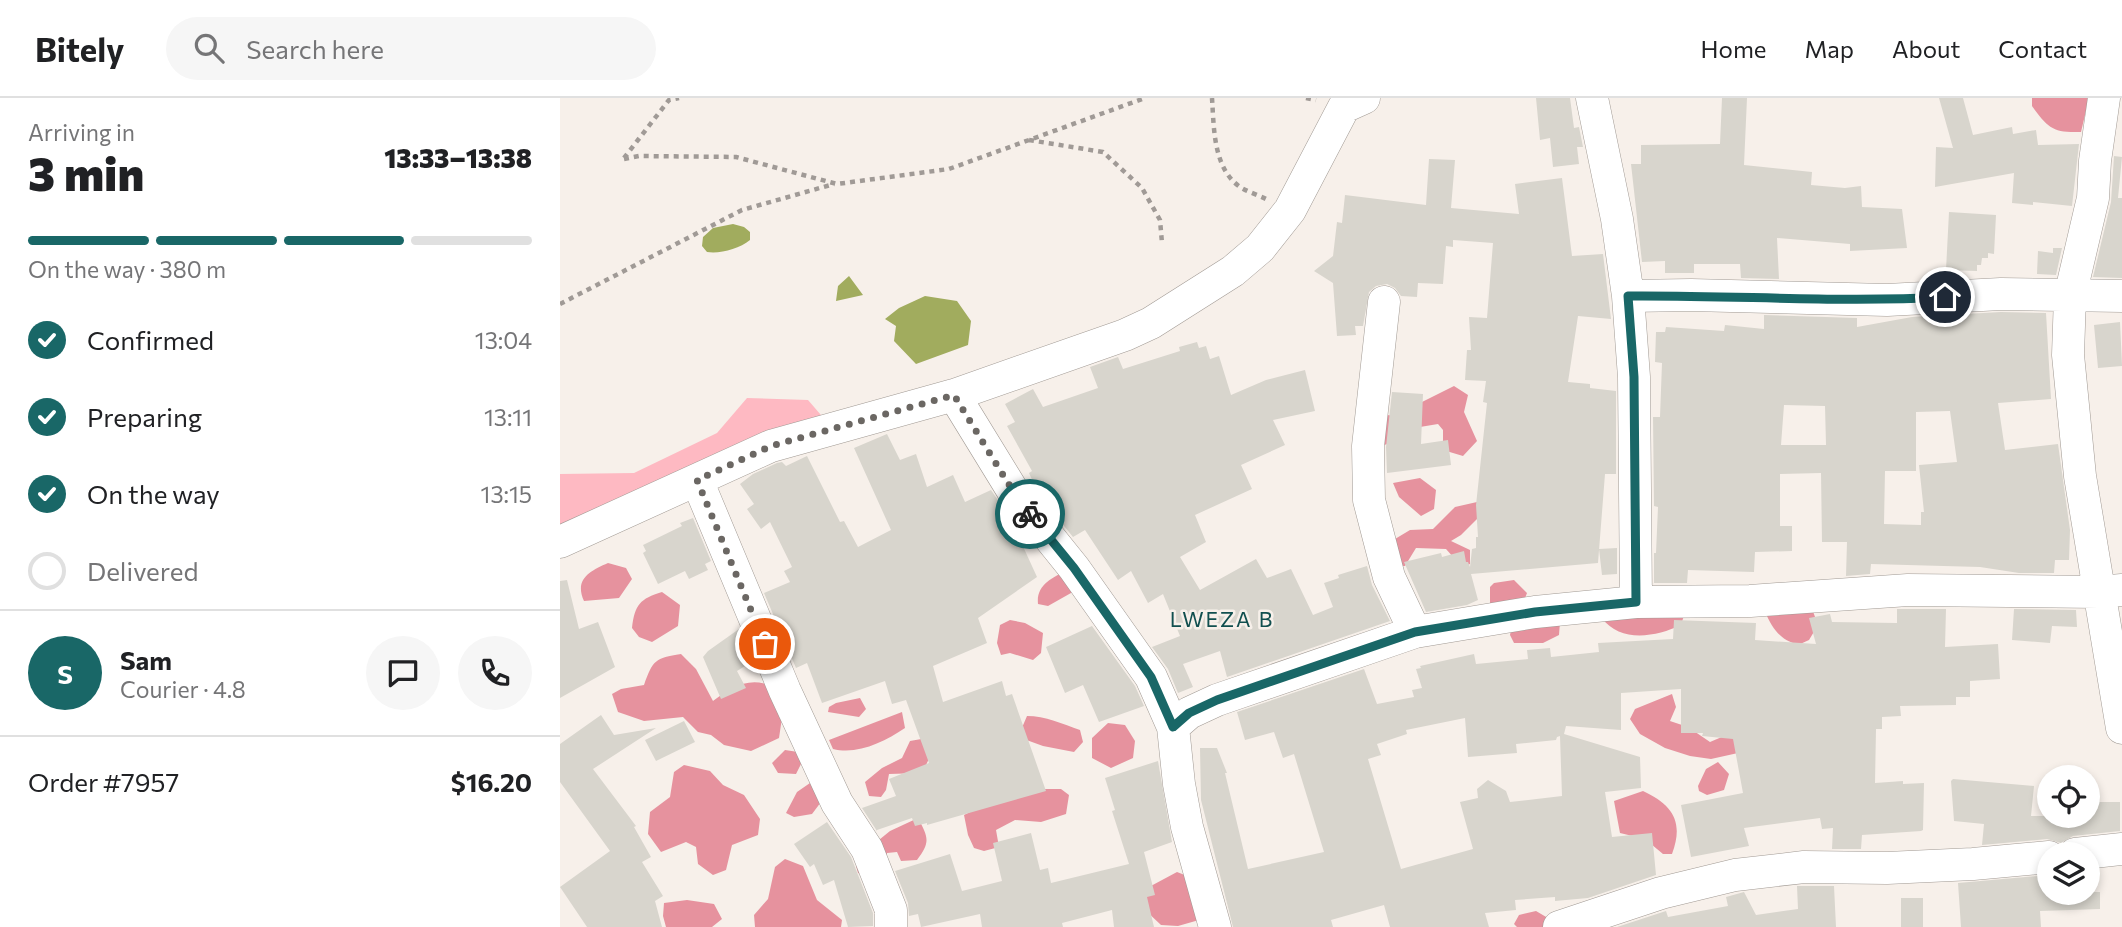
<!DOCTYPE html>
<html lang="en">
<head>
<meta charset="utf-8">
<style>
	:root { --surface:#fff; --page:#f6f6f6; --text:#202124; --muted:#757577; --line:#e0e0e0; --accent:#196767 }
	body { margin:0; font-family:Commissioner,sans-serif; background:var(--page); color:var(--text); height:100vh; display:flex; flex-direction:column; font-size:26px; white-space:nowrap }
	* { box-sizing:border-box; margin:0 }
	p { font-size:23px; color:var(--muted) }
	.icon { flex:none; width:38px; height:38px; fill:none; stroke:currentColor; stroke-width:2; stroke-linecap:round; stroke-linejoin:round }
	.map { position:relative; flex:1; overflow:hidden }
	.details { display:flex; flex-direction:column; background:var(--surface); width:560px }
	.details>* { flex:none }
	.buttons { position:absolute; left:1477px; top:667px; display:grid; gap:14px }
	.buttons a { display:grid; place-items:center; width:63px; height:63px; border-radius:50%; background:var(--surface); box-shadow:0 4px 10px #0003; font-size:35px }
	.pin { position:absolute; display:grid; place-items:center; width:60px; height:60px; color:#fff; margin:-30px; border:4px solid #fff; border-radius:50%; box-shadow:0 2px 7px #0007 }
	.courier { position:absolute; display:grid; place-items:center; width:70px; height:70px; margin:-35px; border:5px solid #196767; border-radius:50%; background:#fff; color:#222; box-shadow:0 2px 9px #0007 }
	.head em { font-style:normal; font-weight:800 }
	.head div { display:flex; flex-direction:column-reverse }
	.head { display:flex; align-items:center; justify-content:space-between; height:119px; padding:0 28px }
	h1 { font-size:46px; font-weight:800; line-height:52px }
	.bar { display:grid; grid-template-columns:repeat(4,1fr); gap:10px 7px; align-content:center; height:84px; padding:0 28px }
	.bar i { height:9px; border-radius:5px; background:var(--line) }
	.bar .active { background:var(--accent) }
	.bar p { grid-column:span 4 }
	.line { display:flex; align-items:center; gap:18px; padding:0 28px; border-top:2px solid var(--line) }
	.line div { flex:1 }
	.round { display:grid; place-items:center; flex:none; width:74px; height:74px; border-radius:37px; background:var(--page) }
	ol { padding:0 28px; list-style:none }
	li { display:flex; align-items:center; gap:21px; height:77px }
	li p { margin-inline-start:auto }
	li .icon { padding:7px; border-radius:50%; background:var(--accent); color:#fff; stroke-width:4 }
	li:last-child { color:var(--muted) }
	li i { width:38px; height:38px; border:4px solid var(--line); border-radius:50% }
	header { display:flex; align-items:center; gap:42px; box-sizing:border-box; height:98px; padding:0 35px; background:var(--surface); border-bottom:2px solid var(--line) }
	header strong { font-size:33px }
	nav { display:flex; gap:38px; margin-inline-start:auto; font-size:24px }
	.search { width:490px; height:63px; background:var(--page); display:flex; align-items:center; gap:18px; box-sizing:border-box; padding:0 24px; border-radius:38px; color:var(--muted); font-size:26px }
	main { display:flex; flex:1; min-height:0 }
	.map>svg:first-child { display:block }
	.green { fill:#feb9c2 }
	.forest { fill:#e6929e }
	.water { fill:#a1ac5e }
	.building { fill:#d8d5cd; fill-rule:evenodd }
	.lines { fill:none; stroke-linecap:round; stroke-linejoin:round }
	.minor-casing { stroke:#a19a94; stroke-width:33 }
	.path { stroke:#a09a96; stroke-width:4.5; stroke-dasharray:5 5; stroke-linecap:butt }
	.minor { stroke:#fff; stroke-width:32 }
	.done { stroke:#6b6763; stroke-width:7; stroke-dasharray:0 12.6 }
	.route { stroke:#196767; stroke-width:9 }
	.labels { text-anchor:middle; stroke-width:5; stroke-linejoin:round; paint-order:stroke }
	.quarter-label { font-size:21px; letter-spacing:2px; fill:#114f4f; stroke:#f7f0ea }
</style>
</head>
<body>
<header>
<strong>Bitely</strong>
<div class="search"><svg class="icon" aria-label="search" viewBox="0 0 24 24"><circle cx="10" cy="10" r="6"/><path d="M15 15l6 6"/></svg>Search here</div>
<nav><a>Home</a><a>Map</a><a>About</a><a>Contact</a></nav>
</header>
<main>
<section class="details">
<div class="head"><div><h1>3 min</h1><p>Arriving in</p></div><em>13:33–13:38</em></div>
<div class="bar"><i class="active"></i><i class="active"></i><i class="active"></i><i></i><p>On the way · 380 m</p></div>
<ol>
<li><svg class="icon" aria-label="check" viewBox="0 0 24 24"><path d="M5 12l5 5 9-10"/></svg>Confirmed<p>13:04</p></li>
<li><svg class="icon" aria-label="check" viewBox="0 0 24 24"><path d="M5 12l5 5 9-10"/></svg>Preparing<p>13:11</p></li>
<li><svg class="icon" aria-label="check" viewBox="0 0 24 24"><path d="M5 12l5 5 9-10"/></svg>On the way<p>13:15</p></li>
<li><i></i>Delivered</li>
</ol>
<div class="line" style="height:126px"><b class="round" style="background:var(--accent);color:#fff">S</b><div><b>Sam</b><p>Courier · 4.8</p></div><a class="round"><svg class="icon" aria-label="chat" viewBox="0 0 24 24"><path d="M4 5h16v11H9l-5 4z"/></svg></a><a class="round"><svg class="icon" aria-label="phone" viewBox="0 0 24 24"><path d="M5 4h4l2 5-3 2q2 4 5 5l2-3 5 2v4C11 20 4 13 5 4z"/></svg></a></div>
<div class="line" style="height:91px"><div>Order #7957</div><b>$16.20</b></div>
</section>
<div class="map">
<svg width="1562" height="829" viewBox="0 0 1562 829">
	<rect width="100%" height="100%" fill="#f7f0ea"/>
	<path class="green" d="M187,300L248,302L267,324L0,435V376L74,375L157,335Z"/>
	<path class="forest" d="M1472,0H1529L1521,34C1493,35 1488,30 1472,8Z
		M894,288L908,297L904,314L917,343L903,358L883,352V332L878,326L848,331L831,345L817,349L821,316L834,318Z
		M860,380L876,392L874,411L861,418L839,399L833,385Z
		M917,404L923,415L901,437L891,443L910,452V466L902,469L886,451L856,450L845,468H840L835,441L850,432L873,431L895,409Z
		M48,465L66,470L72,481L59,500L24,503C14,481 30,473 48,465Z
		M507,472L519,484L511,495L488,508L478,506C476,487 492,480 507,472Z
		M954,482L967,495L962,508L938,511L930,505V489L934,485Z
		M102,494L120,507L118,528L92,544L79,539L72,530C75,506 80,501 102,494Z
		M1251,508L1258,527L1249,542L1238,547C1219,541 1213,531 1205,514Z
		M1126,511L1121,527C1096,539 1060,545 1042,520Z
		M450,522L465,525L483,535L481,555L473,562L450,555L441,557L437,545L440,527Z
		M1000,524L999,537L983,545H954L950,537L951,532Z
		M121,556L136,571L153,603C171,590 187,579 209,587L223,613L219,640L191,653L164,647L151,637L138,634L123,619L84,623L58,614L52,596L61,591L84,587C93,562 95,560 121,556Z
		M1112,596L1116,609L1110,623L1128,629L1150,644L1171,635L1189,639L1178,655L1151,661L1130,658L1105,650L1080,636L1070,621L1075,611Z
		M300,600L306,611L299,619L268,614L269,609L276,605Z
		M342,614L345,630C324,644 298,657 273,651L269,642Z
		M467,618C485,618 503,626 520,632L523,644L514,654L483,648L461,640V632Z
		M548,625L565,627L575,643L573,660L551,670L532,660V640Z
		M367,640C374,656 369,662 361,675L329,676L326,692L321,699L309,698L305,684L322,670L342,660L350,643Z
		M225,652L238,654L241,666L236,676L218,675L212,665Z
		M1158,664L1169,676L1164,692L1147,697L1139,693L1138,688L1146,671Z
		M124,667L150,673L163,687L184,697L200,721L198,737L172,747L166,772L153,777L138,766L136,749L126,744L101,754L88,736L90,714L110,699L114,674Z
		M250,685H261V704L252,716L234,719L226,715L237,694Z
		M466,691H501L509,697L506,716L481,724L455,722L436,732L439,749L424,753L414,750L408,737L404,717L432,703Z
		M1083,693C1113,707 1124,724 1112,756H1103L1085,741L1060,735L1054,703Z
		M358,720C368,739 371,744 357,762L341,763L337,754L327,755L325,769L315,783L298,775L296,768L298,759L330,733Z
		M225,761L243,768L257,802L282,822L281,829H195L194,817L208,801L215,769Z
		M617,774L635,781L639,822L618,828L601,827L584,811L589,789Z
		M127,802L154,806L162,821L152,829H106L103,818L104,805Z
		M976,813L993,823V829H957L954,826L959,817Z"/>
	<path class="water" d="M173,126L184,129L190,134V142C179,151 160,156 147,154L142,148L143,139L153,130Z
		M289,178L303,197L276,203L278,188Z
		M365,198L397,203L411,223L408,247L356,266L334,243L336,228L325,221L339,210Z"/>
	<path class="building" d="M976,0H1010L1014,30L1019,29L1023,49H1017L1019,66L993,69L990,40L980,42Z
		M1162,0H1187L1184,67L1252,74L1251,87L1285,90L1301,88L1302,109L1342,111L1347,150L1290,153V146L1217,140L1219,181L1181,180L1180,166H1134V175H1105V163L1082,164L1071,66H1081V47L1160,46Z
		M1379,0H1403L1413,37L1452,29L1453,36L1476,32L1478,47L1519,46L1512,108L1473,104V107L1452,105L1454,75L1375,89L1376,49L1393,50Z
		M1554,58L1562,59L1558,100H1562V180L1533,179L1551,104Z
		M869,61L895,62L891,110L959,116L955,86L1002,80L1012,158L1043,156L1051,221L1018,218L1008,284L1030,286V290L1056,293V376H1045L1038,465L911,476L918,502L907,507L866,514L844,464L881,455L882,459L904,453L906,464H908L910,469L912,451L916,450V439H918L916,407L927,305L923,304L926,283L905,282L907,252H911L909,219L927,220L933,145L893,142V149L886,148L883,186L858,185L857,199L841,198L835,190L827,186L816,188L809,194L803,228H795L796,237L777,238L773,185L754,173L773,158L777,124L782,125L785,97L866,107Z
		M1389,114L1436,117L1434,156L1428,155V160H1422L1421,167H1417V173L1386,172Z
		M1493,150H1502L1496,177L1477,176L1478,153L1493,155Z
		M1441,214L1486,215L1491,301L1438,305L1445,352L1498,346L1510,432L1509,462H1495L1494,475H1459L1420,469L1311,466L1310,476L1286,478L1287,444H1262L1261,375L1220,376V428H1232V453L1195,454L1194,474L1128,472L1127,485H1094V455H1096L1098,409L1094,408L1093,319H1100L1102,265L1095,264L1096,234H1105L1106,229L1164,233L1165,227L1204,231V217L1297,220V229L1352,219ZM1224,307L1265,308L1266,347H1221ZM1390,313L1397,364L1359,367L1364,414H1361V427L1324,426L1325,373H1356V314Z
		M1560,224L1562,268L1538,270L1534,227Z
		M637,244L639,250L646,248L650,261L659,258L671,297L706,282L745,272L755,313L713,322L725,347L681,367L692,391L635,417L646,444L620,459L640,492L696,461L707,480L731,471L753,517L773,509L764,485L779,480L778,477L807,468L812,487L830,523L667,579L660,553L623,566L633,589L618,595L608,571L592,549L620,538L603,496L588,505L571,473L558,482L525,432L513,439L479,397L469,375L472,373L447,328L455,324L445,306L473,291L483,309L538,290L530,269L558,259L563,271L620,253L619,249Z
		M832,294L863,296L861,346L888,342L891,367L827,375L826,349Z
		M327,336L340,362L356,356L367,389L393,377L405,404L431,392L450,420L477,479L418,520L427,545L373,568L383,604L442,583L446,598L452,596L486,693L367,727V725L355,728L352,720L317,732V733L302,710L336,698L329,681L369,665L346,602L332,606L325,583L262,605L247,565L236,570L204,495L230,484L224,473L232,469L210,424L201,431L187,411L194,406L180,386L193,376L217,365L222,364L226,368L247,358L280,424L284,423L298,449L331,432L294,350Z
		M133,420L151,463L145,466L148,472L129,481L125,473L98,486L83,455L86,453L83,447L122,428L120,425Z
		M1057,450V476L1042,477L1039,451Z
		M7,482L19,531L38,524L55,569L0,600V483Z
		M1337,511H1386L1385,549L1438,546L1440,581L1410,583V599H1396V607L1340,608L1341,618L1322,619V631H1316L1315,685L1343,683V686L1364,685L1363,732L1361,733L1302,737L1301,751H1272L1273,730L1262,731L1260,720L1184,730L1189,748L1131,759L1121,707L1183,695L1173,641L1142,638L1143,635H1121V591L1061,595V632L1006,628L1004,636L1080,659L1081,690L1045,694L1052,739L1092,735L1096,777L1028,800L995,803V799L955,802L956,812L925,815L929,829H830L824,807L771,822L773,829H673L641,702L640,650H657L667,675H665L688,771L764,754L734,656L723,660L714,634L685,642L677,614L804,571L817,606L854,599L852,592L862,590L856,571L861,570L860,568L914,556L916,566L968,561L967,552L990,550L991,559L1039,554L1038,545L1113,541L1114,522L1196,525L1195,542L1256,546L1249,520L1270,516L1272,524L1337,525ZM905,620L908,659L957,655L956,646L996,642L997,639L1000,638L1002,698L950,704L946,693L928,682L917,691L918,700L900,704L913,751L841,771L808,661L821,657L817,646L847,636L846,632Z
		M1454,511L1516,512L1517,529L1492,528L1490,545L1452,542Z
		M532,528L575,588L584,608L539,624L523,587L505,595L486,549Z
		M179,531L193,563L177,573L186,590L161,601L143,559L148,553Z
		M41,617L54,637L96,630L33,671L76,728L74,729L91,759L82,764L103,798L95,803L102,829H27L0,789L50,753L0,684V646Z
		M124,623L135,644L96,663L85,642Z
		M598,663L612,744L584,754L595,797L587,799L594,829H554L552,812L502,825L503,829H422L420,816L361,829L358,816L349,818L348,805L335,773L390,756L402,793L442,783L433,745L471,735L480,772L488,770L491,785L569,766L552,713L555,712L545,680Z
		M1393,681L1474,688L1471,718H1528V704H1560V733L1513,738L1501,745L1487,741L1422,747L1424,726L1394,723L1391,683Z
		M267,724L291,759L313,815V828L288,829L274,782L263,787L254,766L250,769L234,746Z
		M1489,777V794H1540V811L1480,813L1481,829H1401L1398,785Z
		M1237,788H1274L1276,829H1057L1106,813L1108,819L1168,808L1166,799L1184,794L1196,817L1238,811Z
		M1341,800H1363V829H1341Z"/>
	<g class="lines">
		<defs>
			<path id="minor" d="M1032,0L1057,121L1068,198L1074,279L1076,504
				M1544,0L1535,63L1533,100L1510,198L1508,257L1520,378L1562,630
				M1068,198L1131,197L1327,202L1441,196L1562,198
				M824,204L808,348L809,402L829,479L855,534
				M394,297L456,398L514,470L591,579L613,629
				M137,382L225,593L277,705L307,751L331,812V829
				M0,444L211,348L394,297L565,237L591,225L673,173L700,150L730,112L784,9L804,0
				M1515,756L1562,751
				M655,829L627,729L619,686L613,629L629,615L657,602L855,534L975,514L1076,504L1190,503L1348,492L1539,494L1562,492
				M999,829L1101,795L1175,777L1244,769L1327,770L1413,766L1489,759"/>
		</defs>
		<use href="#minor" class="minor-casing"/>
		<path class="path" d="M652,0C654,30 653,70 680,89C688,94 698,97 706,101
			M746,0L756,2
			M469,42L543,54L582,90L600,122L602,145
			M64,60L109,2L119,0
			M64,61L79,58L176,59L277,86L389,71L585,0
			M0,206L182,112L274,86"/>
		<use href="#minor" class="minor"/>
	</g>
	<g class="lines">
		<path class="done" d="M205,546L137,382L211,348L394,297L456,398L470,416"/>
		<path class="route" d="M470,416L514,470L591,579L613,629L629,615L657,602L855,534L975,514L1076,504L1074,279L1068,198C1174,197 1280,205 1385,199"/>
	</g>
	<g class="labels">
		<g class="quarter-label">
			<text x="662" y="529">LWEZA B</text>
		</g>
	</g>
</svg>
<div class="buttons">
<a><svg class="icon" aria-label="locate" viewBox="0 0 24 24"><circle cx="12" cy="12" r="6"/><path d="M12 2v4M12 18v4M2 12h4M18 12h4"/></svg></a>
<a><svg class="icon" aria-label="layers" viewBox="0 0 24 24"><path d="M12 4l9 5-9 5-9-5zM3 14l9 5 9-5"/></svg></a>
</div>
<div class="pin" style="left:205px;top:546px;background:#ea580c"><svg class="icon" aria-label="bag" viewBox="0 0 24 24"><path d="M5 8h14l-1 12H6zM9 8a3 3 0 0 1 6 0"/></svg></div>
<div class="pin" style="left:1385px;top:199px;background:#1f2937"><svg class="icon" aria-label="home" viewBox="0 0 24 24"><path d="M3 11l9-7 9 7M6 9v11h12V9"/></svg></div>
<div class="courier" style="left:470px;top:416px"><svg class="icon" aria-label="bike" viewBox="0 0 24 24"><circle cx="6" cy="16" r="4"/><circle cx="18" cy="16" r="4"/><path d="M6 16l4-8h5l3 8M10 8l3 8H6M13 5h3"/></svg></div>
</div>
</main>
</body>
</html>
